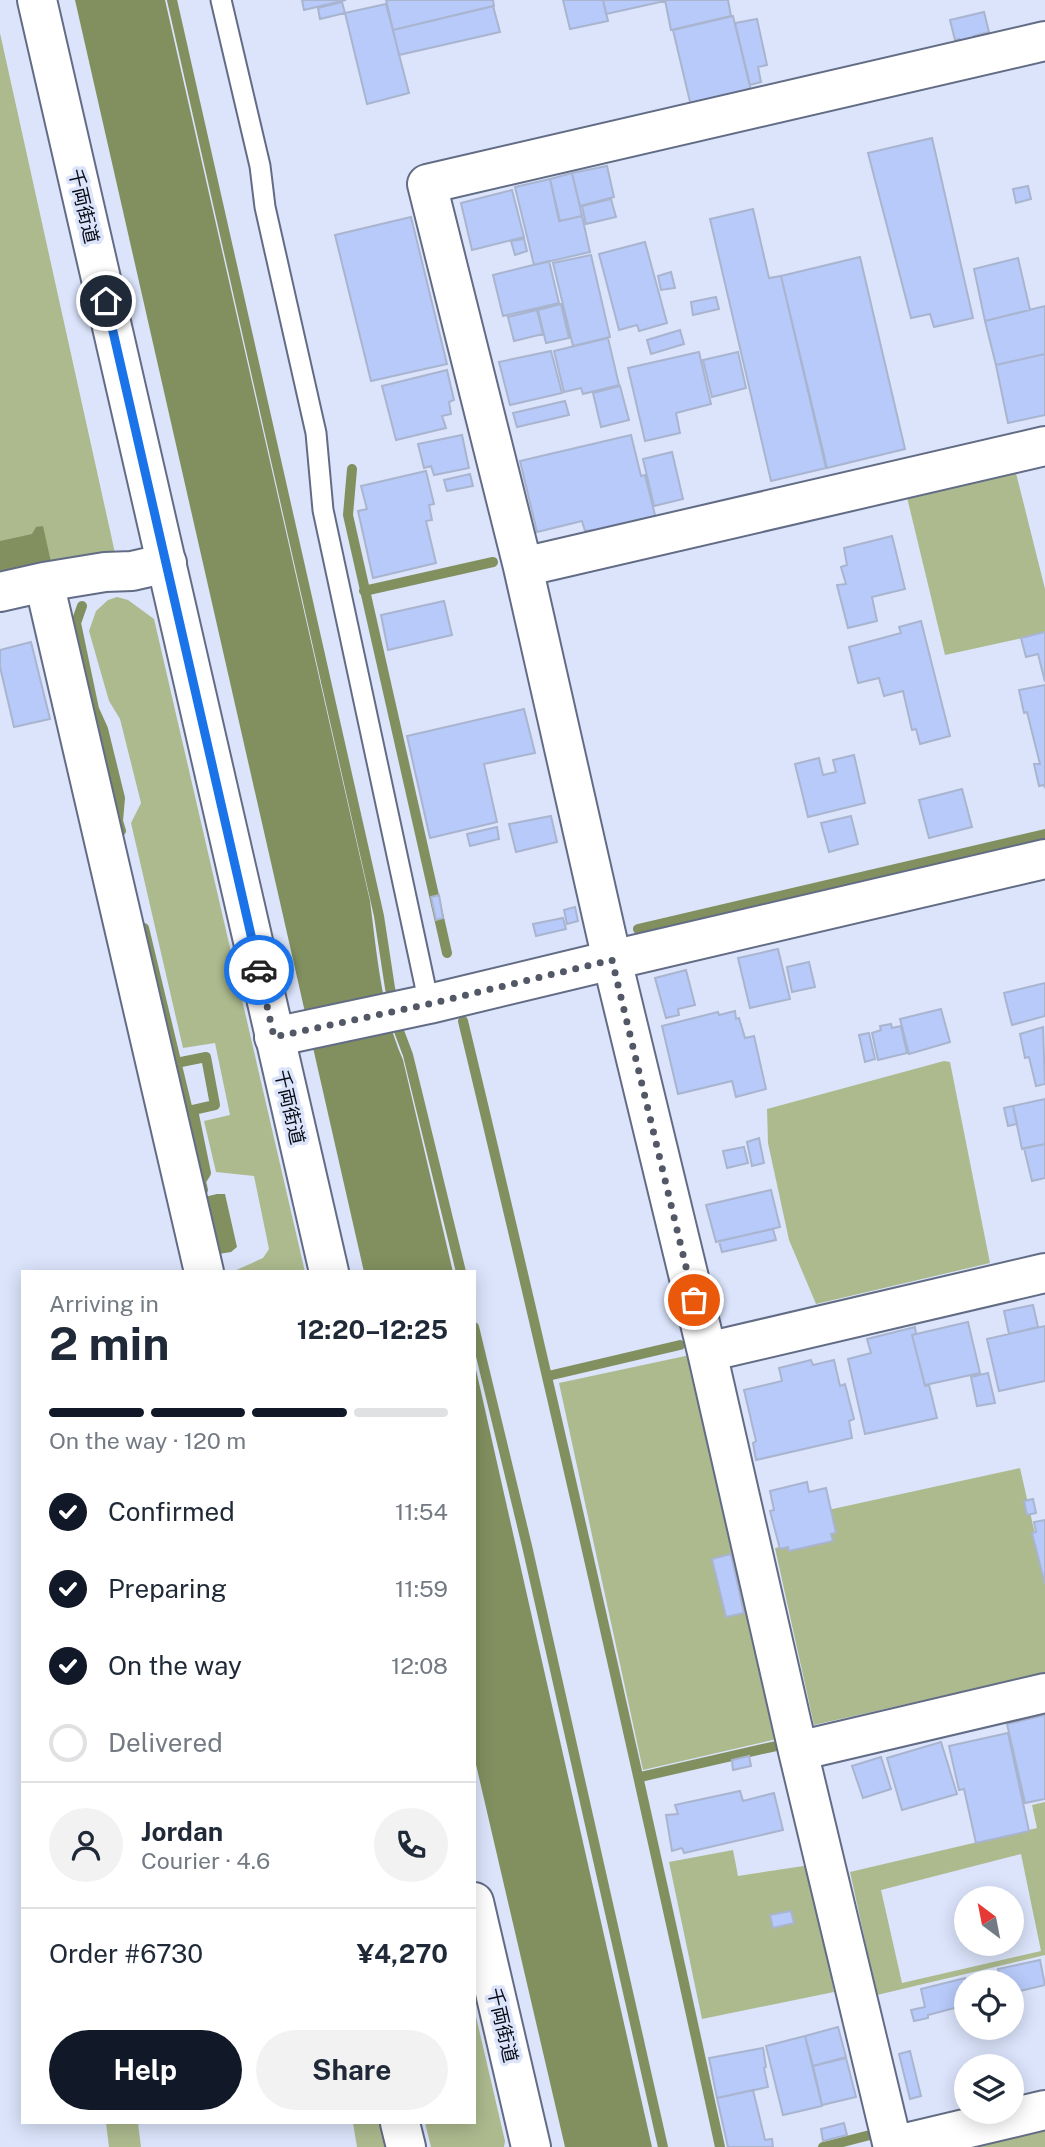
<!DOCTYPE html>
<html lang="en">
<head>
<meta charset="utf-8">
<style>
	:root { --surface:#fff; --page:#f2f2f3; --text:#1f2937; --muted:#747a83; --line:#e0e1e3; --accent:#111827 }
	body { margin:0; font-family:"Public Sans","Noto Sans JP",sans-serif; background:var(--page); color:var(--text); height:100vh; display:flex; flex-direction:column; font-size:26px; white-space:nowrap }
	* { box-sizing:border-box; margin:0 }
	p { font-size:23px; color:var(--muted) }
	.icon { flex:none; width:38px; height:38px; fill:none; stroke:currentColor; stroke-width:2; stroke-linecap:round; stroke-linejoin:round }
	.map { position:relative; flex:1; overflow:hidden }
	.side { position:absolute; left:21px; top:1270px; width:455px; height:854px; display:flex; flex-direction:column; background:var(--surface); border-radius:0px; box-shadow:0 4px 18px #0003 }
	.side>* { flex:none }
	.needle { width:46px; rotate:328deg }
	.controls { position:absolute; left:954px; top:1886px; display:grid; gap:14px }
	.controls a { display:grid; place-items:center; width:70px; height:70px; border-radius:50%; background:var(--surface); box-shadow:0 4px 18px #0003; font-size:35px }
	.pin { position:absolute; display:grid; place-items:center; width:60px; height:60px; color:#fff; margin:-30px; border:4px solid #fff; border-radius:50%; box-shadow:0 2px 7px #0007 }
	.courier { position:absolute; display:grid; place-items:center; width:70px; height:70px; margin:-35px; border:5px solid #1a73e8; border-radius:50%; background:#fff; color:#222; box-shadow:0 2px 9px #0007 }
	.head em { font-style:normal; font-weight:700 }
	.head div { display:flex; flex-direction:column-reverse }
	.head { display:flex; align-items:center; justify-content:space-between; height:119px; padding:0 28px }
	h1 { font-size:46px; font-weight:700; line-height:52px }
	.bar { display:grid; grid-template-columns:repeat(4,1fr); gap:10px 7px; align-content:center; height:84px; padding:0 28px }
	.bar i { height:9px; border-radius:5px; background:var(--line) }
	.bar .current { background:var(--accent) }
	.bar p { grid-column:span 4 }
	.line { display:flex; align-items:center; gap:18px; padding:0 28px; border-top:2px solid var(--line) }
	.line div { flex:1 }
	.round { display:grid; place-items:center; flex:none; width:74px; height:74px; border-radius:37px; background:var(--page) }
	ol { padding:0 28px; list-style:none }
	li { display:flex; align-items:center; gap:21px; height:77px }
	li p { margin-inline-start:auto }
	li .icon { padding:7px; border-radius:50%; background:var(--accent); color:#fff; stroke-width:4 }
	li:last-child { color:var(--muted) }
	li i { width:38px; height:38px; border:4px solid var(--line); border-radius:50% }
	.primary-button { display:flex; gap:14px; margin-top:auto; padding:14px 28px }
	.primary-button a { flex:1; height:80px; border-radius:42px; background:var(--accent); color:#fff; font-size:28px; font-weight:700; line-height:80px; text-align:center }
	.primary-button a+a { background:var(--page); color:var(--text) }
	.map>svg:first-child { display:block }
	.green { fill:#adba8e; fill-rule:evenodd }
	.water { fill:#829060 }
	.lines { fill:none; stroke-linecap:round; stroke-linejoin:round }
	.stream { stroke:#829060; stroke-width:10 }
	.building { fill:#b7caf9; stroke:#a9b4cf; stroke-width:2 }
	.service-casing { stroke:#636c85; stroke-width:23 }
	.minor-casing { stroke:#636c85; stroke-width:42 }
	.tertiary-casing { stroke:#636c85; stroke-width:42 }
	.service { stroke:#fff; stroke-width:19 }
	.minor { stroke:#fff; stroke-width:38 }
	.tertiary { stroke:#fff; stroke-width:38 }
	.done { stroke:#525865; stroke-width:7; stroke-dasharray:0 12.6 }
	.route { stroke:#1a73e8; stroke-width:9 }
	.labels { text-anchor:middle; stroke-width:7; stroke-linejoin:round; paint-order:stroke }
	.street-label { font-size:19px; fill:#080c14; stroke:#dbe4fb }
</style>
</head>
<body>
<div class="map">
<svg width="1045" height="2147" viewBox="0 0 1045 2147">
	<rect width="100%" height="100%" fill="#dbe4fb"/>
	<path class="green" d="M0,33L115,553L0,580Z
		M1014,465L1045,589V633L945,655L905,489Z
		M117,597L128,600L154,619L305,1272H232L263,1258L269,1249L254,1176L216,1172L204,1121L230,1115L215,1043L183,1048L131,823L141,803L120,719L109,701L89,631L96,611L108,600Z
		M944,1061L950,1062L990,1263L816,1304L789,1240L768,1143L767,1109Z
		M690,1355L781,1738L643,1770L559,1383Z
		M1020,1468L1045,1578V1673L814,1725L775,1548L832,1536L828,1510Z
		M1045,1802V1955L877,1995L850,1872L1037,1828L1032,1805ZM1021,1854L1041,1951L902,1983L881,1890Z
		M733,1850L738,1876L810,1865L834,1992L702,2019L669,1862Z
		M474,2008L505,2141L504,2147H431L425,2123H474Z
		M106,2123H138L141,2147H109Z
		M353,2123H381L385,2147H357Z
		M1045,2127V2147H960Z"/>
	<path class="water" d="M75,0H165L370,901C377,954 381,1010 403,1060L453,1272H364Z
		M43,526L51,562L0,572V541L32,534L36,527Z
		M217,1194H225L237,1247L231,1252L213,1255L200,1198Z
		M474,1361L652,2147H565L474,1756Z"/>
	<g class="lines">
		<path class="stream" d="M172,0L379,916L390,988L399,1031L408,1055L461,1272
			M352,469L348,515L447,953
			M364,591L493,562
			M82,606L76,623L94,709L103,729L120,798L118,821L121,831
			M144,928L188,1111L193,1110L206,1173L201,1181L203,1190
			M638,929L1045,834
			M463,1021C553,1395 638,1771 720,2147
			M176,1063L206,1057L215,1105L193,1110
			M474,1327L527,1546L663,2147
			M548,1376L680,1345
			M640,1777L776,1746
			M823,2147L870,2135"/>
	</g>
	<path class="building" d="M302,0H346L304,10Z
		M386,0H493L494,6L393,30Z
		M563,0H603L608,21L570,29Z
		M603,0H664L665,1L606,14Z
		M665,0H728L731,16L671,30Z
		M342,2L345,13L320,19L318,8Z
		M386,4L409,93L367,104L345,13Z
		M493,6L500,32L399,55L393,30Z
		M984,12L989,32L974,36L976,41L961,45L959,39L955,40L950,20Z
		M733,16L751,91L691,106L673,30Z
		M757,19L767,65L758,67L761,82L750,85L735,23Z
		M932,138L973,318L934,327L930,314L911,318L868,153Z
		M607,166L614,197L580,206L572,173Z
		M572,173L582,216L559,221L550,179Z
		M550,179L560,221L582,216L590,252L534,265L515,187Z
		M1028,186L1031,199L1016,203L1013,189Z
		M512,190L524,237L472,250L461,203Z
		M611,199L616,217L586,224L582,206Z
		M753,209L769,278L781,276L826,468L771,481L710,219Z
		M411,217L447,364L371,381L335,235Z
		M524,239L527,251L515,255L511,241Z
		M645,242L667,323L639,331L637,325L619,330L599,254Z
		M591,255L610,337L573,346L553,263Z
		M860,257L905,449L827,468L781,276Z
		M1018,258L1030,310L985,321L974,269Z
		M549,261L559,303L503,316L493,275Z
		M671,272L675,288L661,290L658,276Z
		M716,297L719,309L693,315L691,302Z
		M561,304L569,338L546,343L538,310Z
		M1045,306V354L996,365L985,321Z
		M537,310L543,334L514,341L508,317Z
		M680,330L684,344L651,354L647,340Z
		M608,338L619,385L583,394L581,388L564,392L554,351Z
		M551,351L562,393L510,405L499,362Z
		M699,352L711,404L676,413L680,433L645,441L628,368Z
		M738,352L746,388L712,397L703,360Z
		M1045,354V415L1008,423L996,365Z
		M447,370L454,400L449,402L451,414L442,416L446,428L396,440L382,386Z
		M620,386L629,420L601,427L593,393Z
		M565,401L569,415L517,427L513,413Z
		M462,435L469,468L434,475L431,466L424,468L418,444Z
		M631,435L641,476L645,475L656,519L593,533L592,530L585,531L582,521L537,532L520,461Z
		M672,452L683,499L654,506L643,459Z
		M426,471L434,504L429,505L432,520L426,521L436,563L373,578L358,511L367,509L361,486Z
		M470,474L473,486L447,491L444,480Z
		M892,536L905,589L872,597L877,621L848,628L837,585L846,584L841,567L847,565L844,548Z
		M444,601L452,635L388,650L381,615Z
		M921,621L950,736L920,744L916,729L912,730L903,691L884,696L879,678L858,683L849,647L901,633L899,627Z
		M1045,632V682L1038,654L1026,657L1021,638Z
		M31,642L50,719L14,727L0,667V650Z
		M1045,685V788L1044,785L1039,786L1034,764H1040L1027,712L1024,713L1019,690Z
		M524,709L535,753L484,764L497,822L430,838L407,736Z
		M854,755L865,803L808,817L795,764L819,758L823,775L836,772L833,760Z
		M962,789L972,827L929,838L919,800Z
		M551,816L557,842L516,852L509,824Z
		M851,816L858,844L829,852L821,823Z
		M497,827L499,839L470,846L467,834Z
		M439,895L443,918L436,920L431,897Z
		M575,907L578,921L567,924L564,910Z
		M563,918L566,929L536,936L533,924Z
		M778,949L790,999L750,1008L738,958Z
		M809,962L815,987L792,992L787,967Z
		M686,970L695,1005L678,1009L679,1015L666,1018L655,978Z
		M1045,983V1016L1012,1025L1004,993Z
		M941,1009L950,1042L909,1054L900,1019Z
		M735,1011L736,1019L739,1018L745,1038L754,1036L766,1089L736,1097L732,1081L678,1094L662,1026L718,1012L719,1015Z
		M891,1024L892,1028L901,1026L907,1053L878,1060L872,1033L881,1030L880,1026Z
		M1043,1027L1045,1084L1036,1086L1029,1057L1025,1058L1020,1034Z
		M869,1033L875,1059L865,1062L859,1035Z
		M1045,1099V1144L1022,1149L1013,1106Z
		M1013,1106L1017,1124L1008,1126L1004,1108Z
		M759,1138L764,1163L752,1166L747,1142Z
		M1045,1144V1178L1032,1181L1024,1148Z
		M744,1147L748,1163L727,1168L723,1151Z
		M771,1190L780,1227L716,1242L706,1205Z
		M773,1229L776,1240L722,1252L719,1241Z
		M1033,1305L1038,1327L1009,1334L1004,1311Z
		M968,1322L980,1373L925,1385L912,1335Z
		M1045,1326V1381L999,1391L987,1339Z
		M915,1327L916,1334L912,1335L925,1386L929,1385L937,1418L865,1434L848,1359L871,1353L867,1339Z
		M811,1360L813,1365L834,1360L840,1386L845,1384L854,1419L849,1421L852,1438L756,1460L753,1443L756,1441L744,1390L782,1381L779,1368Z
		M988,1373L995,1403L977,1406L971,1377Z
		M807,1482L809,1492L826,1488L836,1533L831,1534L833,1541L789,1551L788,1547L780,1549L770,1511L774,1510L770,1491Z
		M1033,1499L1036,1513L1027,1515L1024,1501Z
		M1045,1520V1584L1032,1533L1036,1532L1034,1522Z
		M731,1554L744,1613L726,1617L712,1559Z
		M1045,1715V1799L1025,1803L1007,1724Z
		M1008,1733L1029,1831L976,1843L964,1789L959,1790L949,1746Z
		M941,1742L957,1794L902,1810L887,1758Z
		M749,1756L751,1766L733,1770L732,1760Z
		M881,1757L891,1789L863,1798L852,1766Z
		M740,1791L743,1801L774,1793L783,1830L684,1853L682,1848L672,1851L666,1815L678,1814L675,1805Z
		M791,1911L794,1923L773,1928L770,1915Z
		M1040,1960L1045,1985L1012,1993V1983H1001L998,1969Z
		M965,1978L966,2005L928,2015V2018L914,2021L911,2010L925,2007L921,1989Z
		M838,2027L846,2057L813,2066L805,2036Z
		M805,2036L822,2106L783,2115L766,2046Z
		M763,2048L766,2067L764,2068L768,2087L717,2098L709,2058Z
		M910,2051L921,2096L910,2099L899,2054Z
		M846,2058L856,2097L822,2105L813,2066Z
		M753,2090L765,2140L772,2139L773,2147H728L717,2098Z
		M844,2123L847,2135L823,2141L821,2129Z"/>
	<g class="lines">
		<defs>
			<path id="service" d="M221,0L260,166L265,207L316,433L323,510L429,1004"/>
			<path id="minor" d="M523,567L1045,446
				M44,582L204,1272
				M0,592L44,582L105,572L132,571L167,563
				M274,1037L429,1004L612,960L1045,859
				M707,1352L1045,1273
				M798,1751L1045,1693
				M400,2123L406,2147
				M893,2146L1045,2110
				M893,2147L798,1751L707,1352L612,960L523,567L427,184L1045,41"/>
			<path id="tertiary" d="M37,0L329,1272
				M474,1902L531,2147"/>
		</defs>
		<use href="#service" class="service-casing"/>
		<use href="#minor" class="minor-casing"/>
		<use href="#tertiary" class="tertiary-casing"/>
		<use href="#service" class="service"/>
		<use href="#minor" class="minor"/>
		<use href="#tertiary" class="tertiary"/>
	</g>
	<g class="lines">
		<path class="done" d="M259,970L274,1037L429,1004L612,960L694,1300"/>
		<path class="route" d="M106,301L259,970"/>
	</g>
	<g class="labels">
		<g class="street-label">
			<text transform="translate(84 206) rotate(77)" y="7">千両街道</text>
			<text transform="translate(290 1107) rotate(77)" y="7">千両街道</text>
			<text transform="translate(503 2025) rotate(77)" y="7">千両街道</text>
		</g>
	</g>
</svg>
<div class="controls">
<a><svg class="needle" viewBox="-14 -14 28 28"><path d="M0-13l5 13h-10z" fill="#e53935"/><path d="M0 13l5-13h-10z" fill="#747a83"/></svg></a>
<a><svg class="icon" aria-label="locate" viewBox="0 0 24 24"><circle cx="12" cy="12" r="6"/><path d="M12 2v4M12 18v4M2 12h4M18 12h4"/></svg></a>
<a><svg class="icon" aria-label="layers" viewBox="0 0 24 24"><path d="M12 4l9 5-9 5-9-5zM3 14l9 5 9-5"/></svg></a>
</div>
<div class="pin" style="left:694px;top:1300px;background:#ea580c"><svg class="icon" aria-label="bag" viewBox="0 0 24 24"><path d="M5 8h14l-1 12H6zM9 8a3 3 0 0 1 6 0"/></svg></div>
<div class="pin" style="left:106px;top:301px;background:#1f2937"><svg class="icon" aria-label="home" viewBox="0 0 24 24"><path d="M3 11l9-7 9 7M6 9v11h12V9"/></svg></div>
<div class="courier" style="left:259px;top:970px"><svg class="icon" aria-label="car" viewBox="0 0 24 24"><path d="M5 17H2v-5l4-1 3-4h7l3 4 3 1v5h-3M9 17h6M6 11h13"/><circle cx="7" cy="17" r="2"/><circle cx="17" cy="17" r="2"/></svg></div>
<section class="side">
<div class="head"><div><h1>2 min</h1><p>Arriving in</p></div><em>12:20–12:25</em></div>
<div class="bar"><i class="current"></i><i class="current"></i><i class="current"></i><i></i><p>On the way · 120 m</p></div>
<ol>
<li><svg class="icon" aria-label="check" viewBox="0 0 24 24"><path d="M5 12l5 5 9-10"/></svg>Confirmed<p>11:54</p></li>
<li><svg class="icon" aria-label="check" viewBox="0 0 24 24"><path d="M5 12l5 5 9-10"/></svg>Preparing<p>11:59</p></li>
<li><svg class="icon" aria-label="check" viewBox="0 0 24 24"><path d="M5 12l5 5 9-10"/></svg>On the way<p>12:08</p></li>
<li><i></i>Delivered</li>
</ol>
<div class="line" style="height:126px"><a class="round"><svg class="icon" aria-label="person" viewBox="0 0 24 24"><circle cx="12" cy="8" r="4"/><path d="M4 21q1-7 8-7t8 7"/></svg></a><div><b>Jordan</b><p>Courier · 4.6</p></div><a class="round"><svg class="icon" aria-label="phone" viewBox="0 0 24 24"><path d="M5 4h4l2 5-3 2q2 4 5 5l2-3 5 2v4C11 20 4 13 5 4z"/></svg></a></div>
<div class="line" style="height:91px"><div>Order #6730</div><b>¥4,270</b></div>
<div class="primary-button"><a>Help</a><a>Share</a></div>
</section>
</div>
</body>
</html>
